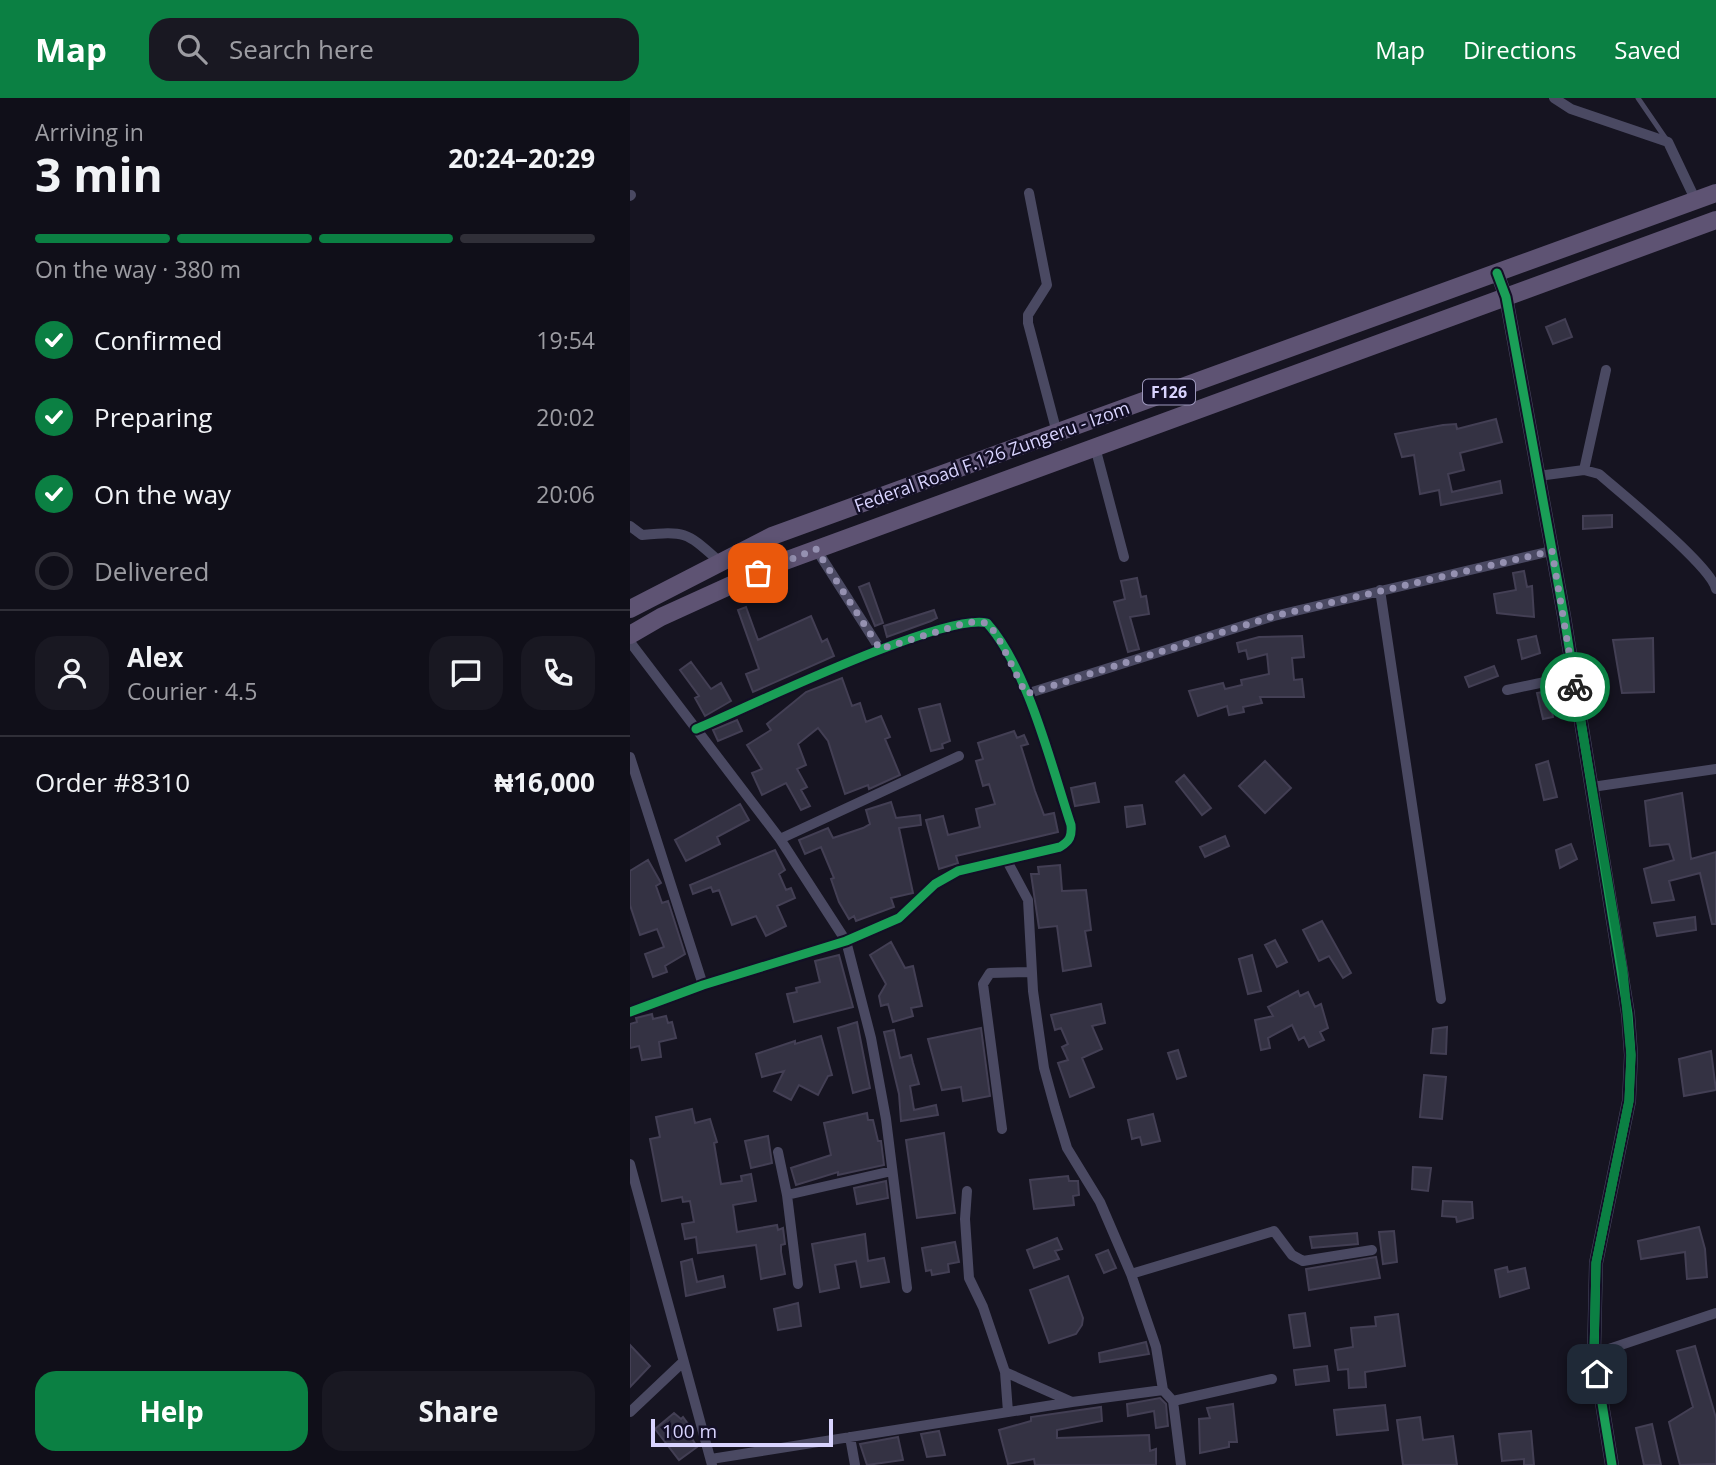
<!DOCTYPE html>
<html lang="en">
<head>
<meta charset="utf-8">
<style>
	:root { --surface:#100f19; --page:#191822; --text:#f1f3f6; --muted:#9c9ca2; --line:#302f38; --accent:#0b8043 }
	body { margin:0; font-family:"Open Sans",sans-serif; background:var(--page); color:var(--text); height:100vh; display:flex; flex-direction:column; font-size:26px; white-space:nowrap }
	* { box-sizing:border-box; margin:0 }
	p { font-size:23px; color:var(--muted) }
	.icon { flex:none; width:38px; height:38px; fill:none; stroke:currentColor; stroke-width:2; stroke-linecap:round; stroke-linejoin:round }
	.map { position:relative; flex:1; overflow:hidden }
	.panel { display:flex; flex-direction:column; background:var(--surface); width:630px }
	.panel>* { flex:none }
	.scale { position:absolute; left:21px; bottom:18px; width:182px; box-sizing:border-box; padding-left:7px; border:4px solid #d9d4ff; border-top:0; font-size:19px; line-height:24px; white-space:nowrap; color:#d9d4ff; -webkit-text-stroke:5px #130f26; paint-order:stroke }
	.pin { position:absolute; display:grid; place-items:center; width:60px; height:60px; color:#fff; margin:-30px; border-radius:14px; box-shadow:0 4px 10px #0006 }
	.courier { position:absolute; display:grid; place-items:center; width:70px; height:70px; margin:-35px; border:5px solid #0b8043; border-radius:50%; background:#fff; color:#222; box-shadow:0 2px 9px #0007 }
	.summary em { font-style:normal; font-weight:700 }
	.summary div { display:flex; flex-direction:column-reverse }
	.summary { display:flex; align-items:center; justify-content:space-between; height:119px; padding:0 35px }
	h1 { font-size:46px; font-weight:700; line-height:52px }
	.bar { display:grid; grid-template-columns:repeat(4,1fr); gap:10px 7px; align-content:center; height:84px; padding:0 35px }
	.bar i { height:9px; border-radius:5px; background:var(--line) }
	.bar .selected { background:var(--accent) }
	.bar p { grid-column:span 4 }
	.line { display:flex; align-items:center; gap:18px; padding:0 35px; border-top:2px solid var(--line) }
	.line div { flex:1 }
	.round { display:grid; place-items:center; flex:none; width:74px; height:74px; border-radius:21px; background:var(--page) }
	ol { padding:0 35px; list-style:none }
	li { display:flex; align-items:center; gap:21px; height:77px }
	li p { margin-inline-start:auto }
	li .icon { padding:7px; border-radius:50%; background:var(--accent); color:#fff; stroke-width:4 }
	li:last-child { color:var(--muted) }
	li i { width:38px; height:38px; border:4px solid var(--line); border-radius:50% }
	.primary-button { display:flex; gap:14px; margin-top:auto; padding:14px 35px }
	.primary-button a { flex:1; height:80px; border-radius:21px; background:var(--accent); color:#fff; font-size:28px; font-weight:700; line-height:80px; text-align:center }
	.primary-button a+a { background:var(--page); color:var(--text) }
	header { display:flex; align-items:center; gap:42px; box-sizing:border-box; height:98px; padding:0 35px; background:var(--accent); color:#fff }
	header strong { font-size:33px }
	nav { display:flex; gap:38px; margin-inline-start:auto; font-size:24px }
	.search { width:490px; height:63px; background:var(--page); display:flex; align-items:center; gap:18px; box-sizing:border-box; padding:0 24px; border-radius:21px; color:var(--muted); font-size:26px }
	main { display:flex; flex:1; min-height:0 }
	.map>svg:first-child { display:block }
	.building { fill:#343243; stroke:#433f54; stroke-width:2 }
	.lines { fill:none; stroke-linecap:round; stroke-linejoin:round }
	.service { stroke:#4a4962; stroke-width:5 }
	.minor { stroke:#4a4962; stroke-width:10 }
	.tertiary { stroke:#4a4962; stroke-width:14 }
	.primary { stroke:#5e5373; stroke-width:18 }
	.cycleway-casing { stroke:#130f26; stroke-width:13 }
	.cycleway { stroke:#1a9f57; stroke-width:9 }
	.done { stroke:#9591b1; stroke-width:7; stroke-dasharray:0 12.6 }
	.route { stroke:#0b8043; stroke-width:9 }
	.labels { text-anchor:middle; stroke-width:5; stroke-linejoin:round; paint-order:stroke }
	.shield { fill:#130f26; stroke:#9e99be; stroke-width:2 }
	.shield-label { font-size:16px; font-weight:bold; fill:#d9d4ff }
	.street-label { font-size:18px; fill:#d9d4ff; stroke:#130f26 }
</style>
</head>
<body>
<header>
<strong>Map</strong>
<div class="search"><svg class="icon" aria-label="search" viewBox="0 0 24 24"><circle cx="10" cy="10" r="6"/><path d="M15 15l6 6"/></svg>Search here</div>
<nav><a>Map</a><a>Directions</a><a>Saved</a></nav>
</header>
<main>
<section class="panel">
<div class="summary"><div><h1>3 min</h1><p>Arriving in</p></div><em>20:24–20:29</em></div>
<div class="bar"><i class="selected"></i><i class="selected"></i><i class="selected"></i><i></i><p>On the way · 380 m</p></div>
<ol>
<li><svg class="icon" aria-label="check" viewBox="0 0 24 24"><path d="M5 12l5 5 9-10"/></svg>Confirmed<p>19:54</p></li>
<li><svg class="icon" aria-label="check" viewBox="0 0 24 24"><path d="M5 12l5 5 9-10"/></svg>Preparing<p>20:02</p></li>
<li><svg class="icon" aria-label="check" viewBox="0 0 24 24"><path d="M5 12l5 5 9-10"/></svg>On the way<p>20:06</p></li>
<li><i></i>Delivered</li>
</ol>
<div class="line" style="height:126px"><a class="round"><svg class="icon" aria-label="person" viewBox="0 0 24 24"><circle cx="12" cy="8" r="4"/><path d="M4 21q1-7 8-7t8 7"/></svg></a><div><b>Alex</b><p>Courier · 4.5</p></div><a class="round"><svg class="icon" aria-label="chat" viewBox="0 0 24 24"><path d="M4 5h16v11H9l-5 4z"/></svg></a><a class="round"><svg class="icon" aria-label="phone" viewBox="0 0 24 24"><path d="M5 4h4l2 5-3 2q2 4 5 5l2-3 5 2v4C11 20 4 13 5 4z"/></svg></a></div>
<div class="line" style="height:91px"><div>Order #8310</div><b>₦16,000</b></div>
<div class="primary-button"><a>Help</a><a>Share</a></div>
</section>
<div class="map">
<svg width="1086" height="1367" viewBox="0 0 1086 1367">
	<rect width="100%" height="100%" fill="#161421"/>
	<path class="building" d="M935,221L942,239L923,246L916,229Z
		M866,321L872,344L830,355L834,372L818,376L822,394L870,383L872,395L811,407L809,392L790,396L784,357L772,359L765,336L813,327L826,326L827,331Z
		M982,417V429L953,431V418Z
		M894,473L897,489L902,488L904,519L867,515L864,496L886,492L883,475Z
		M507,480L511,499L516,498L519,516L500,519L509,551L498,554L484,504L495,501L491,483Z
		M239,485L253,525L245,528L229,489Z
		M116,509L128,542L181,518L192,544L197,541L204,558L123,594L116,576L129,571L108,512Z
		M304,512L307,520L301,523L257,539L254,528Z
		M672,538L674,559L662,560L664,582L672,581L674,599H630L632,605L613,609L614,614L599,617L597,608L568,618L559,593L593,585L595,591L612,587L611,582L639,576L637,556L618,561L616,552L609,554L607,545L629,539Z
		M906,538L910,555L892,561L888,542Z
		M1023,540L1024,594L992,595L983,542Z
		M61,564L81,591L91,585L101,603L75,618L65,600L69,598L50,572Z
		M864,568L868,578L839,589L835,579Z
		M212,580L222,608L230,605L236,624L251,618L260,639L255,641L270,677L239,691L238,687L215,696L198,643L188,630L168,646L176,667L167,671L177,689L171,692L180,708L171,712L156,685L132,697L122,675L132,671L117,647L141,632L137,626L176,594Z
		M918,593L923,619L913,621L907,595Z
		M310,606L320,643L312,646L313,650L301,653L289,611Z
		M107,622L112,633L88,643L83,632Z
		M384,633L387,640L394,637L398,646L391,648L405,693L414,717L424,715L428,734L326,758L328,765L309,771L296,722L313,718L318,737L350,729L346,711L365,706L359,686L353,688L346,663L353,661L348,645Z
		M635,663L661,690L635,715L609,688Z
		M918,663L927,699L914,702L906,667Z
		M554,677L581,710L572,717L546,684Z
		M465,685L469,704L445,708L441,690Z
		M1052,695L1061,761L1086,754V826H1082L1070,775L1039,783L1044,802L1022,805L1014,771L1044,762L1039,746L1020,748L1015,703Z
		M261,704L266,720L290,717L291,727L269,730L283,795L261,800L264,809L226,823L224,818L219,821L209,804L201,781L204,780L191,749L175,756L169,742L198,730L203,740L233,730L240,726L236,712Z
		M110,706L119,722L87,739L90,746L56,763L45,742Z
		M512,707L515,726L497,729L495,709Z
		M595,738L599,748L575,759L570,749Z
		M941,746L947,761L930,770L926,752Z
		M145,752L155,772L149,776L156,792L161,790L165,800L147,808L156,828L136,838L126,818L102,827L89,792L83,794L81,789L63,796L60,787Z
		M18,762L31,785L26,788L32,805L38,803L55,856L35,868L37,874L23,879L15,856L34,849L27,831L10,837L0,807V773Z
		M430,767L432,793L456,792L461,832L455,833L461,868L433,873L427,828L409,830L401,776H409L408,769Z
		M1065,819L1066,832L1027,838L1024,825Z
		M692,823L721,875L713,880L699,858L689,863L673,832Z
		M645,842L657,864L647,869L635,847Z
		M261,844L275,870L283,868L292,908L281,910L283,918L263,924L258,906L251,908L249,898L256,886L240,857Z
		M209,857L223,909L164,924L157,896L167,894L166,890L190,884L185,863Z
		M622,857L631,893L618,896L609,861Z
		M668,893L670,898L678,894L685,909L691,906L698,930L690,934L694,942L679,949L674,939L669,942L662,927L638,940L640,950L631,952L625,922L643,918L638,909Z
		M471,906L475,925L462,928L472,951L452,960L464,989L440,999L428,965L438,962L432,949L438,946L431,930L425,932L421,917Z
		M22,916L23,921L36,918L38,925L42,924L46,940L29,944L31,959L12,962L9,948L0,950V926L7,924L6,920Z
		M227,924L240,990L223,995L208,930Z
		M817,929L816,956L801,955L803,931Z
		M351,930L360,998L333,1003L331,989L312,992L298,941Z
		M264,932L270,960L281,957L283,965L289,986L280,988L284,1012L306,1007L308,1017L271,1023L269,996L254,934Z
		M191,938L202,977L198,978L188,997L169,987L161,1002L144,993L154,973L132,979L126,956L165,943V946Z
		M548,952L556,978L547,981L538,955Z
		M1081,953L1086,992L1054,998L1049,961Z
		M794,977L816,979L812,1021L790,1019Z
		M62,1011L65,1025L80,1021L87,1044L84,1045L91,1086L112,1083L111,1078L121,1076L126,1103L103,1107L107,1134L147,1127L148,1132L153,1130L155,1146L151,1147V1154L155,1176L131,1181L126,1147L68,1155L66,1139L55,1141L52,1126L64,1124L60,1103L53,1104L52,1099L32,1103L20,1041L30,1039L26,1019Z
		M237,1015L238,1022H243L248,1043H251L254,1067L208,1077V1074L166,1087L161,1070L201,1057L194,1025Z
		M523,1016L530,1043L512,1047L510,1039L502,1041L498,1022Z
		M314,1035L325,1115L287,1120L276,1042Z
		M138,1038L142,1065L121,1070L115,1043Z
		M783,1069L801,1070L798,1093L782,1091Z
		M438,1078L439,1083H448L449,1097L443,1098L444,1107L404,1111L400,1082Z
		M256,1083L258,1100L227,1106L224,1090Z
		M813,1103L842,1104L843,1120L827,1124L826,1119L812,1118Z
		M1069,1129L1075,1151L1077,1179L1057,1181L1055,1154L1011,1161L1008,1143Z
		M764,1133L767,1164L753,1166L749,1134Z
		M727,1135L728,1146L682,1150L680,1139Z
		M235,1136L238,1163L254,1160L259,1184L231,1189L226,1163L205,1167L209,1190L190,1194L182,1146Z
		M427,1140L432,1151L425,1153L429,1161L404,1170L397,1152Z
		M325,1144L329,1164L318,1166L319,1174L302,1177L301,1172L296,1173L292,1150Z
		M478,1152L486,1170L474,1175L466,1157Z
		M746,1159L750,1180L679,1192L676,1171Z
		M62,1161L67,1184L93,1178L95,1189L56,1198L51,1164Z
		M877,1169L878,1174L895,1170L899,1190L870,1199L865,1172Z
		M438,1178L453,1220L452,1227L446,1236L419,1245L400,1192Z
		M168,1205L171,1228L148,1232L144,1211Z
		M675,1215L680,1248L664,1250L659,1217Z
		M768,1216L775,1268L735,1274L736,1289L719,1290L718,1271L708,1272L705,1252L723,1249L721,1230L746,1228L745,1219Z
		M516,1244L519,1256L470,1264L469,1255Z
		M0,1247L20,1268L0,1289Z
		M1065,1248L1086,1320V1366L1050,1367L1039,1324L1063,1309L1047,1253Z
		M697,1268L699,1283L666,1287L664,1272Z
		M530,1300L536,1306L538,1328L526,1330L524,1313L498,1318L497,1306Z
		M603,1306L607,1344H599V1349L570,1355L569,1321L580,1320L577,1310Z
		M755,1307L758,1332L707,1337L704,1312Z
		M471,1309L472,1323L427,1332V1340L519,1337L520,1353L526,1351V1367H405L404,1361L378,1366L369,1332L401,1323V1319Z
		M44,1315L51,1321L53,1319L61,1330L57,1332L67,1349L49,1362L25,1331Z
		M790,1319L793,1342L823,1338L827,1367H773L767,1322Z
		M1022,1326L1031,1367H1014L1006,1330Z
		M309,1333L315,1357L297,1359L291,1336Z
		M901,1333L904,1367H894V1361L872,1363L869,1336Z
		M268,1339L273,1362L237,1367L230,1346Z"/>
	<g class="lines">
		<path class="service" d="M1008,0L1036,41"/>
		<path class="minor" d="M924,0L941,11L1038,44L1066,103
			M399,95L417,187L398,217V225L427,335
			M0,98L1,97
			M465,349L494,459
			M954,372L976,272
			M908,378L954,372L969,376C992,396 1081,468 1086,491
			M0,428L12,437C57,433 56,434 90,464
			M186,451L250,551
			M750,492L811,901
			M0,544L150,741L216,843L241,940L256,1021L277,1190
			M877,592L943,578
			M396,596L644,518L921,453
			M0,659L73,887
			M962,689L1086,671
			M150,741L329,658
			M376,761L398,802L403,893L414,970L425,1010L437,1050L470,1104L501,1176L526,1249L533,1292L543,1303L551,1367
			M0,914L73,887L216,843L269,820L305,786L328,773L430,749C440,743 442,738 441,727C421,667 398,571 357,525C314,514 116,610 66,631
			M372,1031L353,886L360,875L400,874
			M148,1054L157,1097L168,1186
			M0,1066L82,1367
			M337,1093L335,1121L339,1180L353,1209L375,1274L378,1314
			M157,1097L262,1073
			M501,1176L644,1133L662,1157L673,1163L742,1152
			M964,1256L1086,1215
			M375,1274L442,1304
			M543,1303L642,1281
			M0,1314L53,1264
			M220,1339L225,1367
			M81,1361L442,1304L533,1292"/>
		<path class="tertiary" d="M867,175L876,199L934,518L998,916L1001,957L999,1003L966,1165L964,1256L982,1367"/>
		<path class="primary" d="M0,511L142,438L1086,95
			M0,537L31,519L152,464L1086,122"/>
		<defs>
			<path id="cycleway" d="M867,175L876,199L934,518L998,916L1001,957L999,1003L966,1165L964,1256L982,1367
				M0,914L73,887L216,843L269,820L305,786L328,773L430,749C440,743 442,738 441,727C421,667 398,571 357,525C314,514 116,610 66,631"/>
		</defs>
		<use href="#cycleway" class="cycleway-casing"/>
		<use href="#cycleway" class="cycleway"/>
	</g>
	<g class="lines">
		<path class="done" d="M128,475L186,451L250,551L339,524L357,525L367,537L396,596L644,518L922,453L945,589"/>
		<path class="route" d="M945,589L993,873L1001,957L999,1003L966,1165L964,1256L967,1276"/>
	</g>
	<g class="labels">
		<rect class="shield" x="513" y="281.5" width="52" height="25" rx="5"/>
		<g class="shield-label">
			<text x="539" y="300">F126</text>
		</g>
		<g class="street-label">
			<text transform="translate(362 359) rotate(-20)" y="6">Federal Road F.126 Zungeru - Izom</text>
		</g>
	</g>
</svg>
<div class="scale">100 m</div>
<div class="pin" style="left:128px;top:475px;background:#ea580c"><svg class="icon" aria-label="bag" viewBox="0 0 24 24"><path d="M5 8h14l-1 12H6zM9 8a3 3 0 0 1 6 0"/></svg></div>
<div class="pin" style="left:967px;top:1276px;background:#1f2937"><svg class="icon" aria-label="home" viewBox="0 0 24 24"><path d="M3 11l9-7 9 7M6 9v11h12V9"/></svg></div>
<div class="courier" style="left:945px;top:589px"><svg class="icon" aria-label="bike" viewBox="0 0 24 24"><circle cx="6" cy="16" r="4"/><circle cx="18" cy="16" r="4"/><path d="M6 16l4-8h5l3 8M10 8l3 8H6M13 5h3"/></svg></div>
</div>
</main>
</body>
</html>
